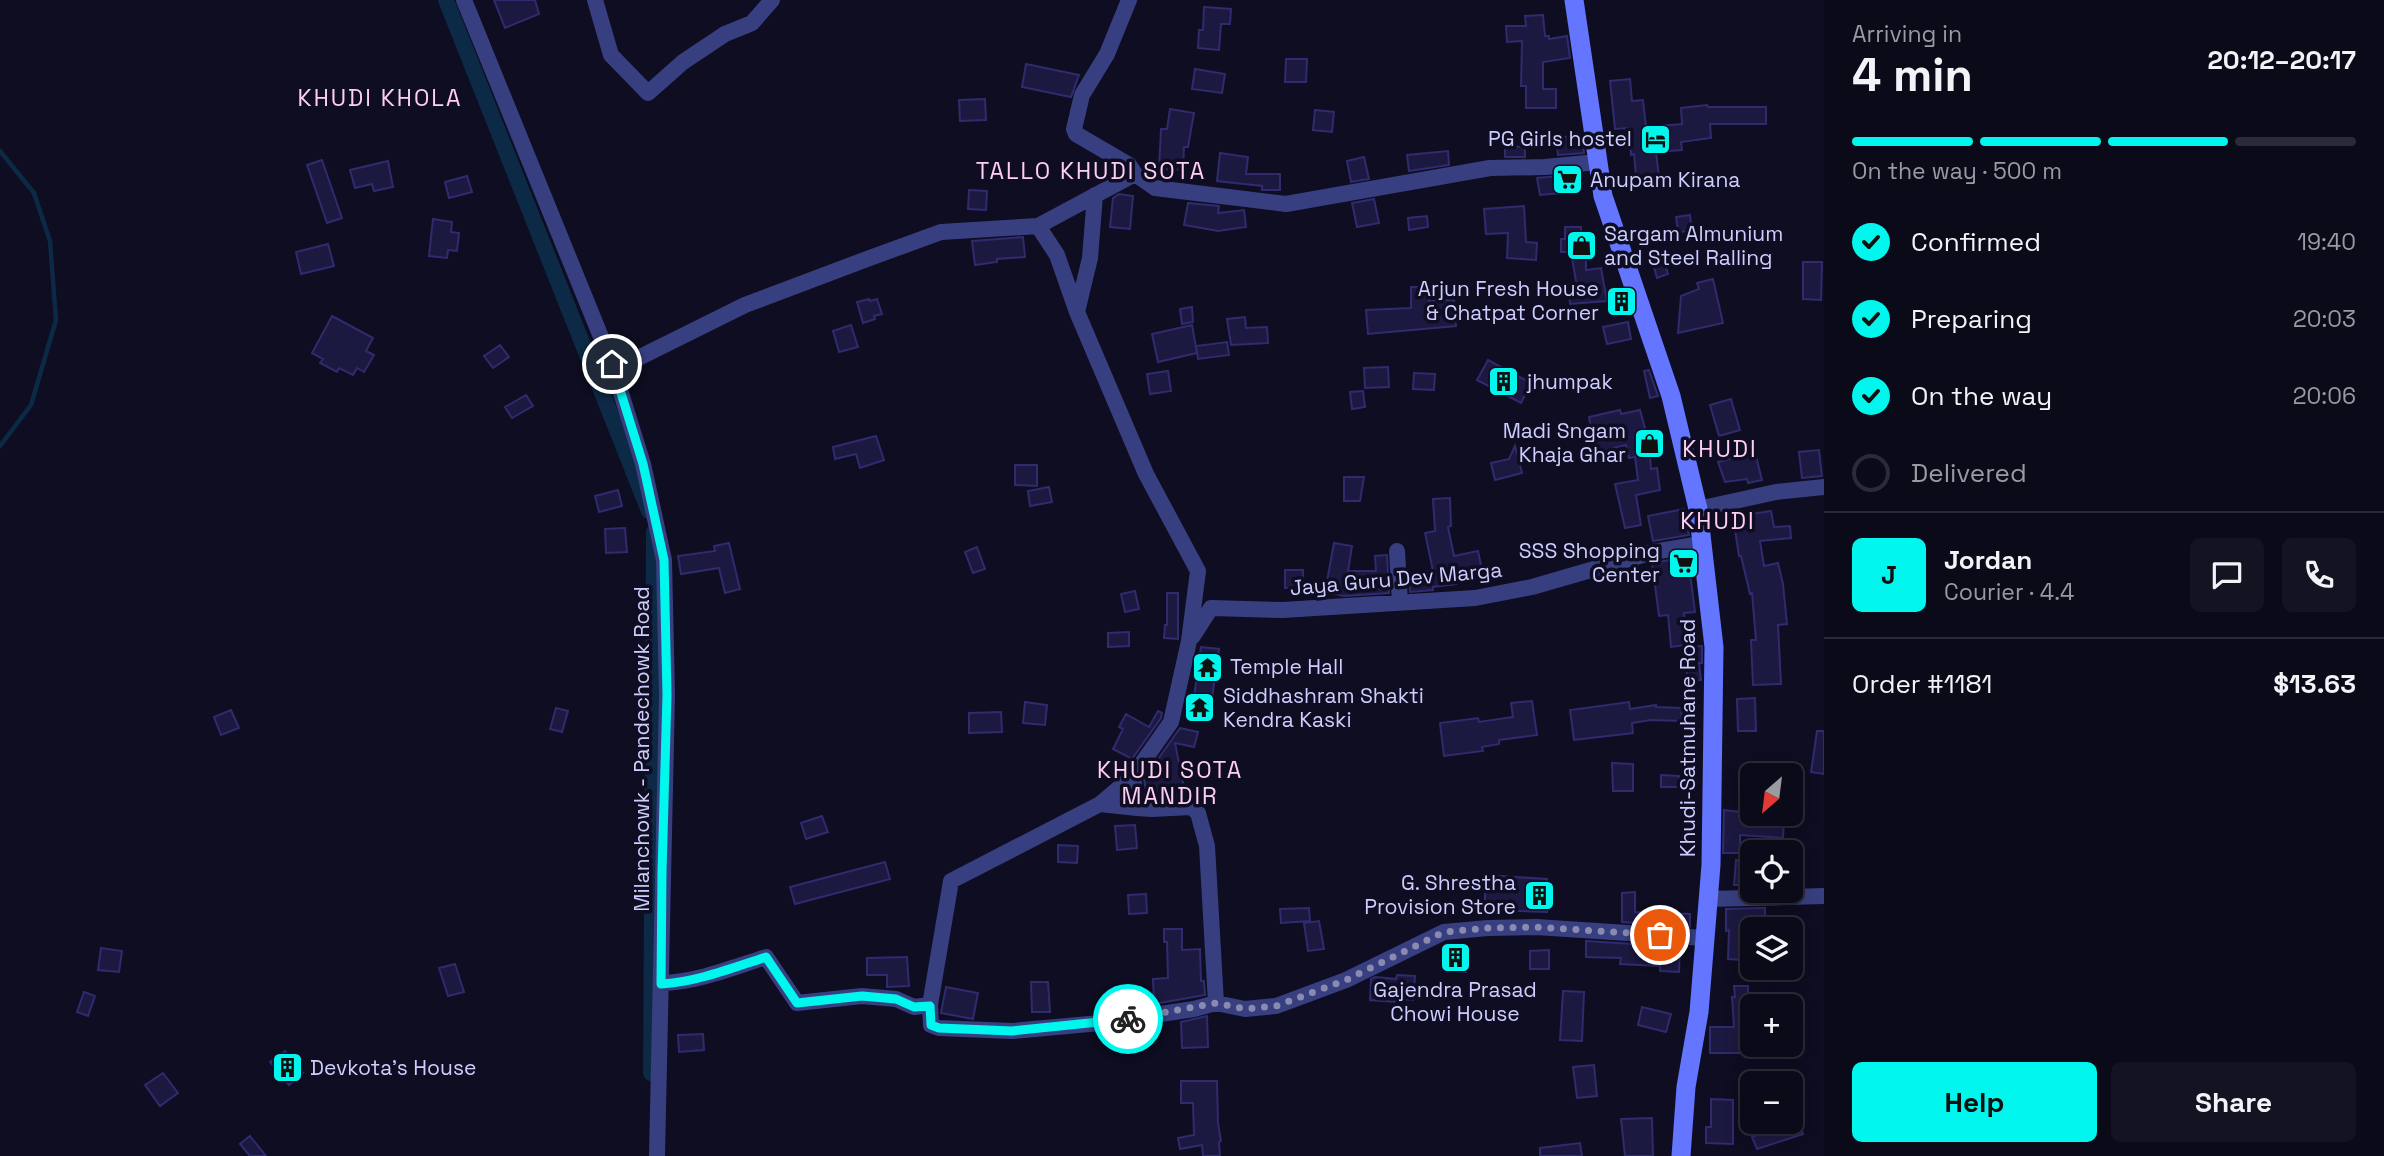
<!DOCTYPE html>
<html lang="en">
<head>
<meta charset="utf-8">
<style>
	:root { --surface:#0a0a19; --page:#131322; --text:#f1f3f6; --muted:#999aa2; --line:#2a2b38; --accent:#00f7ee }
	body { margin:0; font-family:"Space Grotesk",sans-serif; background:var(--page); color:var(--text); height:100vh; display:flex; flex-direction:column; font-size:26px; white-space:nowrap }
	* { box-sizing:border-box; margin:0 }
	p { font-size:23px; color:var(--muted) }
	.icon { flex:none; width:38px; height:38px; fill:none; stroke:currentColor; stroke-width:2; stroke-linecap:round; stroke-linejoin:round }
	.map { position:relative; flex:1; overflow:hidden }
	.details { display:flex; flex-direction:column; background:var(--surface); width:560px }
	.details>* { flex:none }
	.needle { width:46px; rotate:208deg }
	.fabs { position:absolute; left:1740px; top:763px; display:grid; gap:14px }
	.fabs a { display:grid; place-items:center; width:63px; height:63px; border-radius:10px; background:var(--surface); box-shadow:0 4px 18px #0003,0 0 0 2px var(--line); font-size:35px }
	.pin { position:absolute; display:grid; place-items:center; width:60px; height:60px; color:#fff; margin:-30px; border:4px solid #fff; border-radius:50%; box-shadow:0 2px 7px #0007 }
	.courier { position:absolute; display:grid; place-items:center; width:70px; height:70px; margin:-35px; border:5px solid #00f7ee; border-radius:50%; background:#fff; color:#222; box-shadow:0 2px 9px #0007 }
	.summary em { font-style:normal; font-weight:700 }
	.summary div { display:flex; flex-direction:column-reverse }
	.summary { display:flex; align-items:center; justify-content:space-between; height:119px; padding:0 28px }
	h1 { font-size:46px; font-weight:700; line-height:52px }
	.bar { display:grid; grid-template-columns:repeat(4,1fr); gap:10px 7px; align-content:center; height:84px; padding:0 28px }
	.bar i { height:9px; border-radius:5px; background:var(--line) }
	.bar .selected { background:var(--accent) }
	.bar p { grid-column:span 4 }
	.line { display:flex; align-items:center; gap:18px; padding:0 28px; border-top:2px solid var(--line) }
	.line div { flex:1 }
	.round { display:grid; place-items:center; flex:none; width:74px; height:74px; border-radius:10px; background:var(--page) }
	ol { padding:0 28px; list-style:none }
	li { display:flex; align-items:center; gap:21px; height:77px }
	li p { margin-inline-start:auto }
	li .icon { padding:7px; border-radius:50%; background:var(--accent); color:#111; stroke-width:4 }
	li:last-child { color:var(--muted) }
	li i { width:38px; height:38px; border:4px solid var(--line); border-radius:50% }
	.cta { display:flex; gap:14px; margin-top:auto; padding:14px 28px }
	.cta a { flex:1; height:80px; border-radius:10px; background:var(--accent); color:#111; font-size:28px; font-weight:700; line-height:80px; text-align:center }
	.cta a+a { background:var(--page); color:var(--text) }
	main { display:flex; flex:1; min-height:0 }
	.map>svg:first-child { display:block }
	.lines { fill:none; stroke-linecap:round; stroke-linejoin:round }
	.stream { stroke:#0c2a45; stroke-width:4.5 }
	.canal { stroke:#0c2a45; stroke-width:16 }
	.building { fill:#1c1941; stroke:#2f2b6e; stroke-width:2 }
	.minor { stroke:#383f80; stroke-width:16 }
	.secondary { stroke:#6475ff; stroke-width:19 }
	.done { stroke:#8a8ab1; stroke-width:7; stroke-dasharray:0 12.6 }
	.route { stroke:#00f7ee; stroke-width:9 }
	.labels { text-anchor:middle; stroke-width:7; stroke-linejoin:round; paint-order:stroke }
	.poi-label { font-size:21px; fill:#cdceff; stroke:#0e0d21; text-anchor:start }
	.street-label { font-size:21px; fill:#cdceff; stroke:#0e0d21 }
	.neighbourhood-label { font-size:23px; letter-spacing:2px; fill:#ffcef4; stroke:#0e0d21 }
</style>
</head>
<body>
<main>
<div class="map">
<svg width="1824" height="1156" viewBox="0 0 1824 1156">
	<rect width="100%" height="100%" fill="#0e0d21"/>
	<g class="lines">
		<path class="stream" d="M0,151L34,193L50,241L56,320L31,405L0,446"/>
		<path class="canal" d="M446,0L649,511
			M651,1073L654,532"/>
	</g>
	<path class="building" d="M494,0H535L539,14L505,28Z
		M1204,7L1231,9L1230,24H1221L1219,50L1198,48L1199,30H1203Z
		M1543,15L1545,36H1549V39L1567,36L1570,58L1543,62V89H1556V108H1526V86H1521L1522,41L1507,42L1506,26H1526L1525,16Z
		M1286,59H1307L1306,82H1285Z
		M1026,64L1079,75L1071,97L1022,87Z
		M1195,69L1225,74L1222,93L1192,89Z
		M1630,79L1632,101L1643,100L1646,127L1682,124L1681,108L1707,105L1708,107H1766V124H1710L1711,138L1681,142L1682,150L1656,152L1660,186L1637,188L1634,154L1631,155L1629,128L1615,129L1610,81Z
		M985,99L986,120L960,121L959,100Z
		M1170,109L1194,113L1188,147H1184L1183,170L1159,169L1161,129H1167Z
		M1315,110L1334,112L1332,132L1313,130Z
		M1582,135L1584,153L1558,155L1556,138Z
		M1505,146L1525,147V157H1505Z
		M1448,151L1449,165L1409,171L1407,155Z
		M1220,153L1248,157L1246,174H1280V190H1262V186L1217,181Z
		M1364,157L1369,179L1351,182L1347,161Z
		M322,160L342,218L327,223L307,165Z
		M388,161L393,187L374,191L372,184L355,188L350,170Z
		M1570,175L1572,192L1540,195L1537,178Z
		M467,176L472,192L449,198L445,182Z
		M969,190L987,191L986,210L968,209Z
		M1119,194L1133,196L1130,229L1110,227L1113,198Z
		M1374,199L1379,223L1357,227L1352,203Z
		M1188,203L1219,206L1218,213L1244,210L1246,227L1218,231L1184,225Z
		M1524,206L1526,242L1537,243L1536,260L1507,258L1508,233L1486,234L1484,209Z
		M1690,215L1692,231L1678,232L1676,217Z
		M1427,216L1428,227L1409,230L1408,218Z
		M433,219L452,222L451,232L459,233L457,251L448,250L447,258L429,256Z
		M1565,227H1581V239H1586V270L1601,268L1607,301L1570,304L1568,288L1577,287L1571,252H1561V239H1565Z
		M1023,237L1025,257L997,259V262L975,265L972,241Z
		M328,244L334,266L301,274L296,252Z
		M1663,257L1668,274L1657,278L1652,260Z
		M1803,262H1822L1821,300L1803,299Z
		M1713,279L1723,323L1678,333L1681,296L1699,289L1697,283Z
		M1411,287H1429V301L1454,300L1456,326L1368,334L1366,310L1411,308Z
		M869,299L870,301L877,299L882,314L874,316L875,319L863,323L857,302Z
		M1192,307L1193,322L1182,324L1180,309Z
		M332,316L373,338L366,351L374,355L364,372L357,368L353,375L339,368L337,372L320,363L323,359L312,353Z
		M1245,317L1246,328L1267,327L1268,343L1231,345L1227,319Z
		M1628,322L1631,339L1607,344L1603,327Z
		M851,325L858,347L839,352L833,331Z
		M1192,325L1197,353L1158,362L1152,334Z
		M1227,342L1229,355L1198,359L1196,346Z
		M500,345L509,357L493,368L484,356Z
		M1488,360L1531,383L1521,403L1477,380Z
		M1388,367L1389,387L1365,388L1364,368Z
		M1649,370L1658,396L1650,398L1644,371Z
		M1168,371L1171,391L1150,394L1147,374Z
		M1414,373L1435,374L1434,390L1413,389Z
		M1363,391L1365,407L1352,409L1350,392Z
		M526,395L533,406L512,418L505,407Z
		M1731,399L1740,430L1719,436L1710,405Z
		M1620,410L1621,414L1640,410L1649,443L1651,469L1657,468L1660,490L1636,495L1641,525L1625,528L1615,484L1638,480L1635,457L1629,458L1626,445L1593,453L1590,440L1593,439L1589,417Z
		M876,436L884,460L860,468L856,454L835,459L833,447Z
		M1515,446L1522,473L1495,480L1491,463L1509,459Z
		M1819,450L1822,476L1802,478L1799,452Z
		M1755,452L1762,480L1748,483L1747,479L1725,482L1718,462Z
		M1015,465H1037V486L1015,485Z
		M1344,477H1364L1360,501H1344Z
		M1049,487L1052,502L1030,506L1028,491Z
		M618,490L622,506L599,512L595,496Z
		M1450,498L1451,526L1448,527L1454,556L1478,551L1482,570L1456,575V584L1433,587V590L1410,592L1409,574L1433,571L1425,533L1435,531L1433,499Z
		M1684,509L1689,535L1653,541L1648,516Z
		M1771,511L1774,527L1790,526L1791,538L1760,541L1764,566L1778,563L1783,584L1787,624L1778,625L1781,684L1753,685L1751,640H1756L1752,593L1750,594L1741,556H1739L1733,517Z
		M625,528L627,552L606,553L605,529Z
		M729,543L740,589L725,593L719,568L681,574L678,556L715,551L714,546Z
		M1334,543L1352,546L1348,571H1376L1375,556L1387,555L1389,593L1344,596L1325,592Z
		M977,547L985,569L973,573L965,552Z
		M1688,557L1695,612L1684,613L1687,645L1671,647L1668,615L1659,616L1652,563Z
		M1285,570H1303V588H1285Z
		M1135,591L1139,609L1125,612L1121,594Z
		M1167,593H1178V639L1164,638L1165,625H1167Z
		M1129,632V646L1108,647V633Z
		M1702,646V663H1699L1701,680L1687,682L1686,647Z
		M1201,647L1219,649L1209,720L1191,718Z
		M1755,698L1756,731H1738L1737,699Z
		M1532,701L1537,735L1499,740V744L1482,747L1483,751L1444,756L1440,723L1478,718L1479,722L1513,717L1511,703Z
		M1025,702L1047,705L1045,725L1023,723Z
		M1629,702L1630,709L1656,705V707L1682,708L1681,721L1651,720L1632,723L1633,733L1574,740L1570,710Z
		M556,708L568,711L562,732L550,729Z
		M231,710L239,728L221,735L214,717Z
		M1158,711L1162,713L1161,718L1132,759L1113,749L1123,729L1119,727L1126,714L1149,727Z
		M1001,712L1002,732L969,733V713Z
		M1180,728L1198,732L1194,747L1175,743L1186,797L1147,798L1144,779Z
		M1817,731H1824V774L1811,772Z
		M1612,763L1633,764V791H1613Z
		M1661,775L1679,776V787H1661Z
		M1724,810L1757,814V817L1784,819L1783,838L1740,835V853H1723Z
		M822,816L828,832L806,839L801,823Z
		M1135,825L1137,848L1117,850L1115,826Z
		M1058,845L1078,846L1077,863L1058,862Z
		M1736,860L1752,862V885H1734Z
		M885,862L890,879L795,904L790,887Z
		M1485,875L1547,879V912L1485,910Z
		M1635,892V912L1690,914V927L1622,922V893Z
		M1146,894L1147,913L1129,914L1128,895Z
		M1309,908L1310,921L1281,923L1280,909Z
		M1762,908H1765V929H1752V955H1742V960L1728,959L1729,930L1726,931V909Z
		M1319,921L1324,949L1308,951L1304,923Z
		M1164,929H1182V950L1200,949L1201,981H1204L1205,995L1154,1004L1153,979L1168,978L1167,942H1164Z
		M1586,941L1680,947L1679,972L1660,971V966L1620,964L1621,958L1586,957Z
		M1444,945L1468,947L1466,972L1443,970Z
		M101,948L122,951L119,972L98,970Z
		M1549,950V969H1530V951Z
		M907,957L909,986L887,987V975H867V958Z
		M455,964L464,992L448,996L439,968Z
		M1397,975L1415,976L1413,1000L1396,999L1395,1002L1370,1000L1371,979L1375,977L1396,979Z
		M1031,982H1048L1050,1012H1032Z
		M1734,986H1748V997L1752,996V1053H1710V1027H1734L1732,997H1735Z
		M946,987L978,993L973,1019L941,1013Z
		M1563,991L1584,992L1582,1041L1560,1040Z
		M84,992L95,996L88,1016L77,1012Z
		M1642,1007L1671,1014L1666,1032L1638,1025Z
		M1207,1016L1208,1047L1182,1048L1181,1022Z
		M703,1034L704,1050L679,1052L678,1035Z
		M285,1051L303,1073L289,1085L270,1062Z
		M1594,1065L1597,1096L1577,1098L1573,1067Z
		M163,1073L178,1093L160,1106L145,1085Z
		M1181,1081H1217L1218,1123L1221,1141L1219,1142L1220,1156H1203L1202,1145L1180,1149L1178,1138L1194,1135L1193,1103H1181Z
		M1711,1099L1733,1100V1144L1706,1143V1127H1711Z
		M1652,1118L1653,1156H1625L1621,1119Z
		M1798,1119L1803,1134L1757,1149L1752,1137Z
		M250,1136L266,1156H250L240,1144Z
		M1580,1143L1582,1156H1540V1148Z"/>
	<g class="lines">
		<path class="minor" d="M464,0L612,364L643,464L664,560L667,695L657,1156
			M595,0L611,55L648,93L683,62L725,34L752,23L772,0
			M1129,0L1107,54L1082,95L1074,129L1076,134L1129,165L1135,174
			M1038,226L1057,255L1077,312L1146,474L1198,571L1189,641L1171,722L1133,776L1100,804L951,881L930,1005L931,1025L939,1028L1012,1031L1100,1023L1194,1009L1216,1003L1245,1009L1276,1006L1346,980L1444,932L1488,928L1536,927L1704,938
			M1077,312L1090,258L1095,195
			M614,370L745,305L867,259L941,232L1038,226L1135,174L1155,188L1286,204L1490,168L1545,167L1597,162
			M1698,509L1776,492L1824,487
			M1397,551L1400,603
			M1193,636L1211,608L1283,610L1475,598L1532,587L1653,552L1701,544
			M1133,776L1137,808L1152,809L1191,807L1198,813L1207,846L1216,1003
			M1100,804L1137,808
			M1707,899L1824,896
			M661,983C697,982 732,968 766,957L797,1003L862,996L896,999L914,1007L930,1005"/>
		<path class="secondary" d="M1574,0L1603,196L1671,396L1698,509L1714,647L1711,865L1699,1012L1686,1087L1681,1156"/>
	</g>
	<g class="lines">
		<path class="done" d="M1128,1019L1216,1003L1245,1009L1276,1006L1346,980L1444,932L1488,928L1536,927L1660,935"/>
		<path class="route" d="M612,364L643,464L664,560L667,695L662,872L661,984C697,982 732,968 766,957L797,1003L862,996L896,999L914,1007L930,1006L931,1025L939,1028L1012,1031L1128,1019"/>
	</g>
	<defs>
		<symbol id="hotel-square" viewBox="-11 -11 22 22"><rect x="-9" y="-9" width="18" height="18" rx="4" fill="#00f7ee" stroke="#0e0d21"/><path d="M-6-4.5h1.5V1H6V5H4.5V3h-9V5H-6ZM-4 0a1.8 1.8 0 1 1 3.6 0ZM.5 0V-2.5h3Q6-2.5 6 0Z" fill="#111"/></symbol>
		<symbol id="supermarket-square" viewBox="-11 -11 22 22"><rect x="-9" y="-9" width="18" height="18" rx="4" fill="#00f7ee" stroke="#0e0d21"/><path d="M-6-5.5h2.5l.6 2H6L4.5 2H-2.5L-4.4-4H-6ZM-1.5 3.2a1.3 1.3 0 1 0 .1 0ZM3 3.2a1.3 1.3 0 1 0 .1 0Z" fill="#111"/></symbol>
		<symbol id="shop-square" viewBox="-11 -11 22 22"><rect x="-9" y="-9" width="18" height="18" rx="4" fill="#00f7ee" stroke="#0e0d21"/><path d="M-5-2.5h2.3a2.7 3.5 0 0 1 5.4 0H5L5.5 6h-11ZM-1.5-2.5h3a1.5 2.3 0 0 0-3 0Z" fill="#111"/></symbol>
		<symbol id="building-square" viewBox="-11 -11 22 22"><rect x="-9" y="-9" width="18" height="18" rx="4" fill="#00f7ee" stroke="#0e0d21"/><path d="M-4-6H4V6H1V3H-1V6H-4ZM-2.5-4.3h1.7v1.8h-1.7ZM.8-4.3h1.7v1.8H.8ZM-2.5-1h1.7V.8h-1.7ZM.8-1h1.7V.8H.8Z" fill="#111"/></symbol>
		<symbol id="temple-square" viewBox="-11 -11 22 22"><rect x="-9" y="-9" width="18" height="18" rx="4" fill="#00f7ee" stroke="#0e0d21"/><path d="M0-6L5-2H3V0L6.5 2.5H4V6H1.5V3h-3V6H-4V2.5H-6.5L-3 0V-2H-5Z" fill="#111"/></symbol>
	</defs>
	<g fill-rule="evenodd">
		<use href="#hotel-square" x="1638" y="122" width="35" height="35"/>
		<use href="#supermarket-square" x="1550" y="162" width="35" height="35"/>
		<use href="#shop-square" x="1564" y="228" width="35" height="35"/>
		<use href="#building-square" x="1604" y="284" width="35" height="35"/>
		<use href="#building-square" x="1486" y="364" width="35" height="35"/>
		<use href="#shop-square" x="1632" y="426" width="35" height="35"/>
		<use href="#supermarket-square" x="1666" y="546" width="35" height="35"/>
		<use href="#temple-square" x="1190" y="650" width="35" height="35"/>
		<use href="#temple-square" x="1182" y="690" width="35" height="35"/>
		<use href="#building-square" x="1522" y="878" width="35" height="35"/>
		<use href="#building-square" x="1438" y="940" width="35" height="35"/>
		<use href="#building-square" x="270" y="1050" width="35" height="35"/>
	</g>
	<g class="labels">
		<g class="poi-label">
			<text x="1632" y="146" text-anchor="end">PG Girls hostel</text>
			<text x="1590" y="187">Anupam Kirana</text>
			<text x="1604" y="241">Sargam Almunium<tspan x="1604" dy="24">and Steel Ralling</tspan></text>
			<text x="1599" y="296" text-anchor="end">Arjun Fresh House<tspan x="1599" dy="24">&amp; Chatpat Corner</tspan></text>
			<text x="1527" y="389">jhumpak</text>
			<text x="1626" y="438" text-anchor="end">Madi Sngam<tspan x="1626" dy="24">Khaja Ghar</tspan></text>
			<text x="1660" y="558" text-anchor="end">SSS Shopping<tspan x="1660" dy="24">Center</tspan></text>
			<text x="1230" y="674">Temple Hall</text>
			<text x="1223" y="703">Siddhashram Shakti<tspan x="1223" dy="24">Kendra Kaski</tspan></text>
			<text x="1516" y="890" text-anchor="end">G. Shrestha<tspan x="1516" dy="24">Provision Store</tspan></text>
			<text x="1455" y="997" text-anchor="middle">Gajendra Prasad<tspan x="1455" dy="24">Chowi House</tspan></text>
			<text x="310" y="1075">Devkota's House</text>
		</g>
		<g class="street-label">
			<text transform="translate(1396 579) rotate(-5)" y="7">Jaya Guru Dev Marga</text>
			<text transform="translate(1688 738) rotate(-90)" y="7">Khudi-Satmuhane Road</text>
			<text transform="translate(642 749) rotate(-90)" y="7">Milanchowk - Pandechowk Road</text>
		</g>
		<g class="neighbourhood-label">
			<text x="380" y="106">KHUDI KHOLA</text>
			<text x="1091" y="179">TALLO KHUDI SOTA</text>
			<text x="1720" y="457">KHUDI</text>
			<text x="1718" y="529">KHUDI</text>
			<text x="1170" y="778">KHUDI SOTA<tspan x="1170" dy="26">MANDIR</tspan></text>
		</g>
	</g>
</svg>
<div class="fabs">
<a><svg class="needle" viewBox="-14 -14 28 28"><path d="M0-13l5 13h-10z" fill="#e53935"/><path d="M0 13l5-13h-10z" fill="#999aa2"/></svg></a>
<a><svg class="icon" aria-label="locate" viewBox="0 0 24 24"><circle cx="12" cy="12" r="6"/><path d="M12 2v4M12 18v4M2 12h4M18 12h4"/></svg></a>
<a><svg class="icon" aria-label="layers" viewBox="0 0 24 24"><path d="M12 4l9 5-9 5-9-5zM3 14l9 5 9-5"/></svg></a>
<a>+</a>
<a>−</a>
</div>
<div class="pin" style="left:1660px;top:935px;background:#ea580c"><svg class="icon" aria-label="bag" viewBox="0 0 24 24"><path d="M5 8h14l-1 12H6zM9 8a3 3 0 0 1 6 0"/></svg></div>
<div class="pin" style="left:612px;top:364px;background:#1f2937"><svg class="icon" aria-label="home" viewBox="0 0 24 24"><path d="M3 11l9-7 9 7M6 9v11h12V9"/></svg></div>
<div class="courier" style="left:1128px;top:1019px"><svg class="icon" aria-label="bike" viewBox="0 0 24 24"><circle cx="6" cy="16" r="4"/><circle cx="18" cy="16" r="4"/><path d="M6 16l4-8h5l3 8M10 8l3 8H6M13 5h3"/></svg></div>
</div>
<section class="details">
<div class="summary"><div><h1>4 min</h1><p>Arriving in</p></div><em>20:12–20:17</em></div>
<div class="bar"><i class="selected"></i><i class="selected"></i><i class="selected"></i><i></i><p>On the way · 500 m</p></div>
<ol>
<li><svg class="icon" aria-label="check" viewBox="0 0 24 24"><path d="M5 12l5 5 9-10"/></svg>Confirmed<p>19:40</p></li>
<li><svg class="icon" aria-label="check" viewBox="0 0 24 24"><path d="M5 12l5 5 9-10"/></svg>Preparing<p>20:03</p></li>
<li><svg class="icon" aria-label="check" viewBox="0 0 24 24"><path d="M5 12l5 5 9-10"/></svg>On the way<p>20:06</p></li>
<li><i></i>Delivered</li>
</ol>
<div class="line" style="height:126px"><b class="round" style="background:var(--accent);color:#111">J</b><div><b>Jordan</b><p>Courier · 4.4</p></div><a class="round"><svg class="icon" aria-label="chat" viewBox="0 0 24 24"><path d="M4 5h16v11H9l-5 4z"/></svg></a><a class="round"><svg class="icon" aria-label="phone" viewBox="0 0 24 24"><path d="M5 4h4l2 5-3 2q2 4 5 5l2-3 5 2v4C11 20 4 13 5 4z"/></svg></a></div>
<div class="line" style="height:91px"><div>Order #1181</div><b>$13.63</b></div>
<div class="cta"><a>Help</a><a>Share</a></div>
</section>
</main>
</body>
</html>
